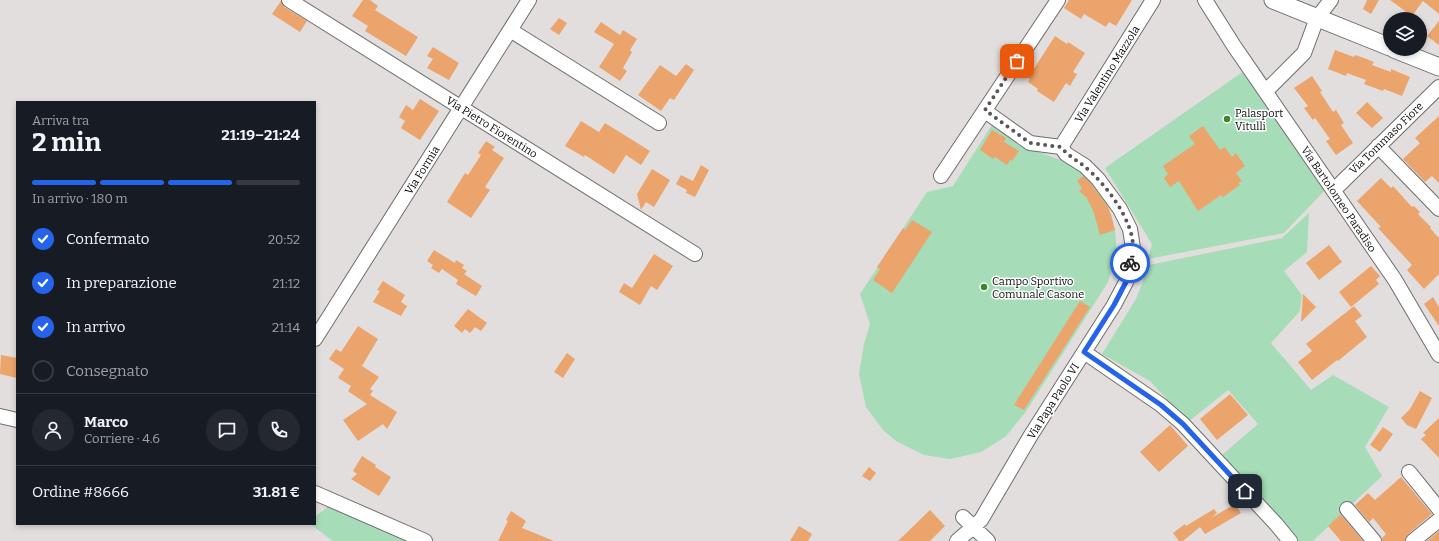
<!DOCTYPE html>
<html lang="it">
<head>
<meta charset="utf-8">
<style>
	:root { --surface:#171b24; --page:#242831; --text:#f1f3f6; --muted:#9ea1a6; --line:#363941; --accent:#2563eb }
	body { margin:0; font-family:Bitter,serif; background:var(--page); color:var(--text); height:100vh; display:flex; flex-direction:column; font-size:15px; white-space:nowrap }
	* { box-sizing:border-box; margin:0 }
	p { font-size:13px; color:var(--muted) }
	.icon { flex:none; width:22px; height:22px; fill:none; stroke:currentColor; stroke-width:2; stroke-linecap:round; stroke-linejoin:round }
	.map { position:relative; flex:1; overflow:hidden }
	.panel { position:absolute; left:16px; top:101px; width:300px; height:424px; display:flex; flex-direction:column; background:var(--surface); border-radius:0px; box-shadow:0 2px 6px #0003 }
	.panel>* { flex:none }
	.controls { position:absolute; left:1383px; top:12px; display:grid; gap:8px }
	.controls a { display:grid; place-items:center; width:44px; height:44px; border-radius:50%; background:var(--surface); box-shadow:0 2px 6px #0003; font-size:20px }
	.pin { position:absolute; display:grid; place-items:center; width:34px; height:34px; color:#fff; margin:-17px; border-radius:8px; box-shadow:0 2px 6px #0006 }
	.courier { position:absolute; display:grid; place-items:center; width:40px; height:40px; margin:-20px; border:3px solid #2563eb; border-radius:50%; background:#fff; color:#222; box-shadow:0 1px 5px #0007 }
	.headline em { font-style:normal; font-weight:700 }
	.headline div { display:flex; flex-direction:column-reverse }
	.headline { display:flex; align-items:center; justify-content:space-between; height:68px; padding:0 16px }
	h1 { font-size:26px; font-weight:700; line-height:30px }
	.bar { display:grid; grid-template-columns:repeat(4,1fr); gap:6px 4px; align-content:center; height:48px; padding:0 16px }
	.bar i { height:5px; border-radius:3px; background:var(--line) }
	.bar .on { background:var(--accent) }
	.bar p { grid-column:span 4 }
	.line { display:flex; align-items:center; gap:10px; padding:0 16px; border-top:1px solid var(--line) }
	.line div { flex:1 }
	.round { display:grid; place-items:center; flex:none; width:42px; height:42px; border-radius:21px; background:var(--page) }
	ol { padding:0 16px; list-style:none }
	li { display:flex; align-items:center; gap:12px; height:44px }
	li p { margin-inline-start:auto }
	li .icon { padding:4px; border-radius:50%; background:var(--accent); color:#fff; stroke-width:4 }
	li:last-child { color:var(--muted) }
	li i { width:22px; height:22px; border:2px solid var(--line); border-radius:50% }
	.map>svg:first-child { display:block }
	.green { fill:#a6dcb7 }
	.building { fill:#eba46c }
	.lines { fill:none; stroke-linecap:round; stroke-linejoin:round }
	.minor-casing { stroke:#706d6c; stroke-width:16 }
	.tertiary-casing { stroke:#706d6c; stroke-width:19 }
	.minor { stroke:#fff; stroke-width:14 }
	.tertiary { stroke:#fff; stroke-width:17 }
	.done { stroke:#585656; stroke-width:4; stroke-dasharray:0 7.2 }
	.route { stroke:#2563eb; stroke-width:5 }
	.poi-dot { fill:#3e862c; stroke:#fff; stroke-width:1.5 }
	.labels { text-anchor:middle; stroke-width:3; stroke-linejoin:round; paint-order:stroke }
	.street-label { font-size:11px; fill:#0e0d0d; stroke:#fff }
	.poi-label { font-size:11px; fill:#0e0d0d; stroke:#fff; text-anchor:start }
</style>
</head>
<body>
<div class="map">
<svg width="1439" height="541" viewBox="0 0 1439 541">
	<rect width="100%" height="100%" fill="#e2dedd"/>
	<path class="green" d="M1244,71L1327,188L1284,233L1148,259L1152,244L1105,168Z
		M992,125L1019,145L1069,163L1088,178L1097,189L1106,202L1111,215L1115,230L1117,254L1108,282L1025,413L1005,437L981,452L950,459L924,455L896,441L883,430L866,407L859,374L864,344L870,324L860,294L927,192L953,186Z
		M1309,213L1307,252L1284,271L1302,295L1300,311L1271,343L1311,390L1333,375L1389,407L1365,447L1382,476L1313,541H1298L1279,517L1222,455L1258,424L1228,390L1188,422L1150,381L1102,354L1136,299L1149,265L1282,238Z
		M331,504L416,541H333L310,524H315V517Z"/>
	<path class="building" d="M363,0H370L378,6L375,10L418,37L406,56L365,31L368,26L352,16Z
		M1069,0H1132L1116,26L1109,22L1106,27L1084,14L1081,19L1064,8Z
		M1367,0H1379L1371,14L1363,9Z
		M1390,0H1439V14L1423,1L1412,16Z
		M281,1L284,7L307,21L300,32L272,14Z
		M559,18L567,23L559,35L550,29Z
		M1439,21V45L1427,36Z
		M601,22L620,35L623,30L637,39L630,50L632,52L623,68L627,71L620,81L599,67L614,44L594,32Z
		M1055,36L1067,44L1068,42L1085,53L1073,72L1077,74L1070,86L1066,83L1054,102L1037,91L1038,89L1028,82L1030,79L1028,78Z
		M433,47L459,63L449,80L427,68L433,59L427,56Z
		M1335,50L1354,57L1355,55L1364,58L1374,62L1372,65L1391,72V69L1410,77L1402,96L1384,89L1383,91L1364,84L1366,80L1347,73L1346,76L1328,69Z
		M686,64L694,70L674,100L670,98L661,111L638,95L660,65L676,76Z
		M1312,76L1322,91L1320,92L1333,112L1336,110L1344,123L1341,125L1353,143L1336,155L1326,141L1330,139L1315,118L1313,120L1304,108L1308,106L1294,88Z
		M420,99L439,111L420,140L401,128L405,121L399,117L406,105L413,110Z
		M1367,102L1383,118L1372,128L1356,113Z
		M1439,116V183L1432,176L1425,182L1403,159L1420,143L1415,138Z
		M581,121L599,132L605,123L650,151L641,165L626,155L614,174L585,155L584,157L565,146Z
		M1203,126L1220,150L1225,147L1232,157L1236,153L1245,166L1236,173L1242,181L1238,183L1240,185L1223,197L1221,195L1198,211L1179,181L1170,187L1164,178L1168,174L1163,166L1195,144L1189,136Z
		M992,130L1006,138L1004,142L1019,151L1012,161L1010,160L1007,165L995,157L993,159L980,150Z
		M486,141L495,147L492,150L504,158L485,187L490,190L471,218L447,202L465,173L468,175L481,155L478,153Z
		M701,165L709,170L695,197L686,193L687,190L676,184L681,175L693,181Z
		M652,169L670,180L654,207L646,202L641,210L637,194Z
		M1083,176L1092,185L1108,207L1111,215L1115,230L1100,235L1093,210L1086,197L1079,191L1082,188L1077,181Z
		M1381,178L1391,188L1393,186L1412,207L1414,206L1420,212L1418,214L1431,227L1430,228L1439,238V274L1424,289L1407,270L1412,265L1378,228L1381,227L1357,201Z
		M912,220L932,232L892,293L873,280L880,269L877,267L903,228L905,230Z
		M1329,245L1342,262L1319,280L1306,263Z
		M434,250L455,263L456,260L464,265L462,268L467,271L464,274L482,286L476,296L456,284L458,280L442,269L439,273L431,268L433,265L427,261Z
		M654,254L673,266L657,290L651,286L640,305L619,292L624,283L632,288Z
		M1371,266L1380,276L1376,280L1379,284L1351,307L1339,292Z
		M383,281L405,295L401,302L407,306L401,316L373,302L380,291L377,290Z
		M1303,294L1316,307L1301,322Z
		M1433,297L1439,307V326L1424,304Z
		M1080,301L1090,307L1024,410L1014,405Z
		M1354,306L1362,316L1355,321L1367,337L1338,361L1337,360L1312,380L1298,362L1312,351L1306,344Z
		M468,309L487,323L481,331L475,327L470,333L465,329L462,333L454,326Z
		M358,326L378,339L362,366L379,377L370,389L373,391L370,395L397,412L387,429L383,424L358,441L343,420L367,404L348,391L351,386L338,378L344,369L329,359L336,349L341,352Z
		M567,353L575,359L563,378L554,372Z
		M1,355L17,358V378L0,374Z
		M1420,391L1432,398L1416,429L1407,425L1401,418L1410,409Z
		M1230,394L1248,415L1217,440L1200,419Z
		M1439,418V458L1421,439L1426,435L1423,433Z
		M1170,425L1188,446L1159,472L1140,452Z
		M1383,427L1393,434L1380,452L1370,445Z
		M362,456L376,465L375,467L391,477L379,496L351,479L357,474L353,471Z
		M869,467L876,473L870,481L862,476Z
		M1401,477L1432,514L1408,534L1405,541H1382V538L1386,534L1373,518L1369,522L1355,505L1368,493L1375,500Z
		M1235,504L1241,513L1205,534L1200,527L1183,541H1179L1173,533L1185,524L1186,526L1214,509L1217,513L1211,518Z
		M930,510L945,526L930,541H898Z
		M511,511L526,521L522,528L554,541H498L508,521L506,520Z
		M1340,515L1342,516L1363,541H1341L1328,526Z
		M799,526L812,534L808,541H790Z
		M1439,531V541H1427Z"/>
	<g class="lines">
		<defs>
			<path id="minor" d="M289,0L695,254
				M1205,0L1234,46L1395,280L1439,355
				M510,30L659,123
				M1266,91L1304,53L1317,18L1331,0
				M1378,146L1439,209
				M1061,147L1153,0
				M941,176L1058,0
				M1334,190L1439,87
				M315,339L529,0
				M1084,352L1161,405L1183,424L1276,524L1290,541
				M0,416L17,420
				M1409,472L1439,509
				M315,493L425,541
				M1347,509L1374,541
				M963,517L988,541
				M957,541L981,520L1031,435L1114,305L1126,282L1133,248L1130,229L1120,209L1098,179L1085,166L1066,154L1061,147L1030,143L985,111
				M1413,541L1439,520"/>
			<path id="tertiary" d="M1273,0L1390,47
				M1394,49L1439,67"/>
		</defs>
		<use href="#minor" class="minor-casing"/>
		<use href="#tertiary" class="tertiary-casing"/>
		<use href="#minor" class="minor"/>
		<use href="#tertiary" class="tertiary"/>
	</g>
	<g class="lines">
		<path class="done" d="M1017,61L985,110L1030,143L1061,147C1068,156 1077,160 1085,167C1105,183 1134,221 1133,248C1133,253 1131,259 1130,263"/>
		<path class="route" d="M1130,263L1126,282L1114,305L1084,352L1161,405L1183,424L1245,491"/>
	</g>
	<g class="poi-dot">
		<circle cx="1227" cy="119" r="4"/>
		<circle cx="984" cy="287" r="4"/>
	</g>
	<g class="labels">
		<g class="street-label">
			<text transform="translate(1107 74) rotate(-58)" y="4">Via Valentino Mazzola</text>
			<text transform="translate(492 127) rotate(32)" y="4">Via Pietro Fiorentino</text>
			<text transform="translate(1386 138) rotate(-44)" y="4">Via Tommaso Fiore</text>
			<text transform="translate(422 170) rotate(-58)" y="4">Via Formia</text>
			<text transform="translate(1339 199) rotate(56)" y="4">Via Bartolomeo Paradiso</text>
			<text transform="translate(1053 401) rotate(-58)" y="4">Via Papa Paolo VI</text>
		</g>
		<g class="poi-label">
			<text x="1235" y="117">Palasport<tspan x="1235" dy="13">Vitulli</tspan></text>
			<text x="992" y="285">Campo Sportivo<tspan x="992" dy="13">Comunale Casone</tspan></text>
		</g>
	</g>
</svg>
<div class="controls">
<a><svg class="icon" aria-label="layers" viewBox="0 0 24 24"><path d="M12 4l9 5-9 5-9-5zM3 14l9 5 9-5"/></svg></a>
</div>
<div class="pin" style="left:1017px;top:61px;background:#ea580c"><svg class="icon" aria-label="bag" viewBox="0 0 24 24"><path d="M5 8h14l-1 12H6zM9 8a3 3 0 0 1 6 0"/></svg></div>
<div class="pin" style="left:1245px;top:491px;background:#1f2937"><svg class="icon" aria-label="home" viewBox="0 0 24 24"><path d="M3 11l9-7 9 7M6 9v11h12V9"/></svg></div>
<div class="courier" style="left:1130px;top:263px"><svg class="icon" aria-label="bike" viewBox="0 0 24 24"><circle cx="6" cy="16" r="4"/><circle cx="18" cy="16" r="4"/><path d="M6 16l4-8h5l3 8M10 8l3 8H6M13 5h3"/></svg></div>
<section class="panel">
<div class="headline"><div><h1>2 min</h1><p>Arriva tra</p></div><em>21:19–21:24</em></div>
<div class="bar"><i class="on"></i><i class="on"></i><i class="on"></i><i></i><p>In arrivo · 180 m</p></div>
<ol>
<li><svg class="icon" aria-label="check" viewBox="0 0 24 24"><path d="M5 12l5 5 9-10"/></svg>Confermato<p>20:52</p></li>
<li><svg class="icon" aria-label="check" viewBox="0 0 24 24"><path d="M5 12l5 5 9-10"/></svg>In preparazione<p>21:12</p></li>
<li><svg class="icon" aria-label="check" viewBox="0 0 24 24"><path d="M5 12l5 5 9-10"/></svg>In arrivo<p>21:14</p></li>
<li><i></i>Consegnato</li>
</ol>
<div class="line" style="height:72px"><a class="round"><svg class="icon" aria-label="person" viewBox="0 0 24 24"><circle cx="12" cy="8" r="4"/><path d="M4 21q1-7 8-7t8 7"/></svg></a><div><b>Marco</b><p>Corriere · 4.6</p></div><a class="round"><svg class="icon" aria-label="chat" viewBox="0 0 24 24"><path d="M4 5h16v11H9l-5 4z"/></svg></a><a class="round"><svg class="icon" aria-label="phone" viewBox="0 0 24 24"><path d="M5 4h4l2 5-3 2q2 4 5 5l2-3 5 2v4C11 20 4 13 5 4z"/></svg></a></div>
<div class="line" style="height:52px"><div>Ordine #8666</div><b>31.81 €</b></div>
</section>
</div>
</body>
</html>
